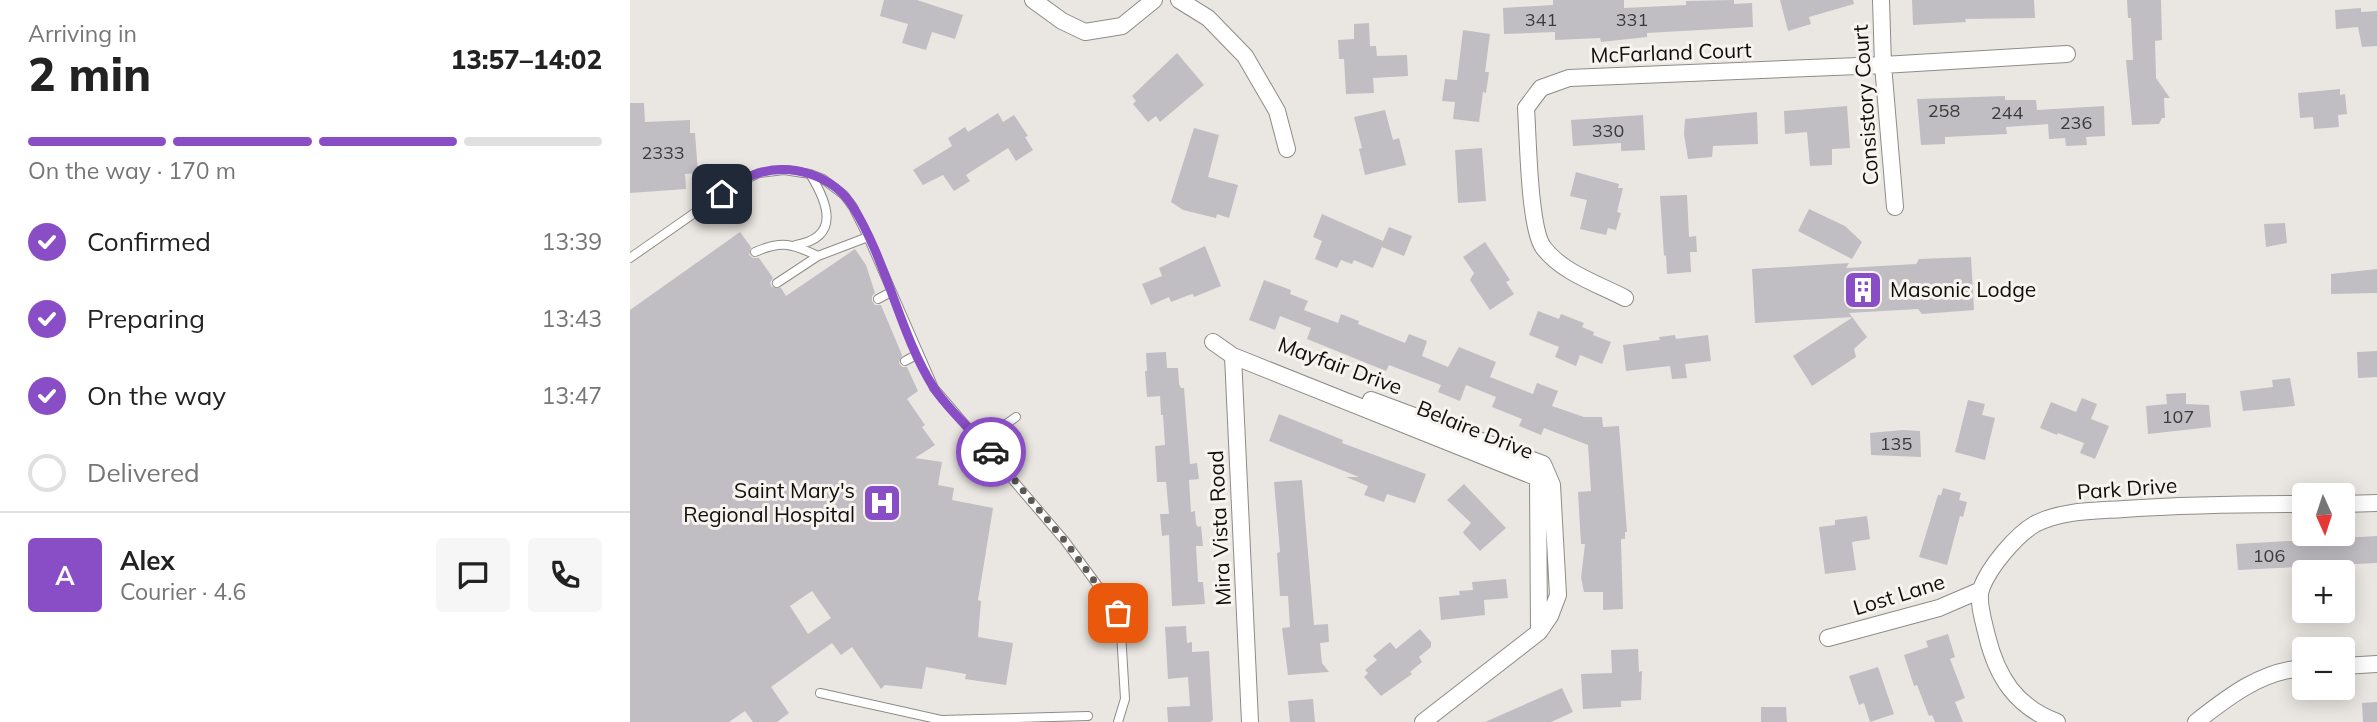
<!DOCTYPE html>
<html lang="en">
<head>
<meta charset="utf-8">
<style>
	:root { --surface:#fff; --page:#f6f6f6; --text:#222; --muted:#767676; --line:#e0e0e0; --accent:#894ec5 }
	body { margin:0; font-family:Mulish,sans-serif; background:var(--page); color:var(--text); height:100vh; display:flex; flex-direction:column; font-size:26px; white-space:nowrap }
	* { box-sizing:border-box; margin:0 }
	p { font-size:23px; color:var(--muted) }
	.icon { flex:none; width:38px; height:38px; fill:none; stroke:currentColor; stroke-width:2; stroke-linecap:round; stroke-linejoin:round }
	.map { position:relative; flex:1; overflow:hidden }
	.details { display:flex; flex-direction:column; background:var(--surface); width:630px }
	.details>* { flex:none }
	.needle { width:46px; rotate:177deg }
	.tools { position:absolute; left:1662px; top:483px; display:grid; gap:14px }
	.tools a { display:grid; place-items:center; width:63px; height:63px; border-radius:7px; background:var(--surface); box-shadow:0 4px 18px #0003; font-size:35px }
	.pin { position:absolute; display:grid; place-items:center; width:60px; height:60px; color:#fff; margin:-30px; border-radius:14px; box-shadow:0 4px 10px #0006 }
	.courier { position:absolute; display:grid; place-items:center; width:70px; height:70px; margin:-35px; border:5px solid #894ec5; border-radius:50%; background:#fff; color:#222; box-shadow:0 2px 9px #0007 }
	.summary em { font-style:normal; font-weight:800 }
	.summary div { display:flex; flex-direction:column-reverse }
	.summary { display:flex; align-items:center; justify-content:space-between; height:119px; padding:0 28px }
	h1 { font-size:46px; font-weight:800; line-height:52px }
	.bar { display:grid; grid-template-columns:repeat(4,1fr); gap:10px 7px; align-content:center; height:84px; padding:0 28px }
	.bar i { height:9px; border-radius:5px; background:var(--line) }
	.bar .on { background:var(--accent) }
	.bar p { grid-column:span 4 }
	.line { display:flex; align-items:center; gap:18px; padding:0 28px; border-top:2px solid var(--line) }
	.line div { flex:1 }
	.round { display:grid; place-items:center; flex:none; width:74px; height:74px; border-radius:7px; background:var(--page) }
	ol { padding:0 28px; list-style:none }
	li { display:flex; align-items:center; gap:21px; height:77px }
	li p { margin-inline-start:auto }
	li .icon { padding:7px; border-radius:50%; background:var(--accent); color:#fff; stroke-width:4 }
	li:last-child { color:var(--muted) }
	li i { width:38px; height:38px; border:4px solid var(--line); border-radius:50% }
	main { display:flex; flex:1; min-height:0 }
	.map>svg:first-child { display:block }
	.building { fill:#c0bec3; fill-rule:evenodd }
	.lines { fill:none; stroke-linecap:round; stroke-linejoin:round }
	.lane-casing { stroke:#8f8c87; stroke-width:10 }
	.street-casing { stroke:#8f8c87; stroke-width:18 }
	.lane { stroke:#fff; stroke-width:8 }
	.street { stroke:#fff; stroke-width:16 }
	.done { stroke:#5c5a57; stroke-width:7; stroke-dasharray:0 12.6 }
	.route { stroke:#894ec5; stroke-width:9 }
	.labels { text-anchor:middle; stroke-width:6; stroke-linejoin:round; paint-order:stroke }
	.number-label { font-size:18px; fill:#3b3a3a }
	.street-label { font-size:21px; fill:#0f0e0c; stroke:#f7f4ef }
	.poi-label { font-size:21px; fill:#0f0e0c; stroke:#f7f4ef; text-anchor:start }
</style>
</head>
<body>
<main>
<section class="details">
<div class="summary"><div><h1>2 min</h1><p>Arriving in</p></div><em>13:57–14:02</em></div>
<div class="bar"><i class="on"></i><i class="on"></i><i class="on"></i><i></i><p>On the way · 170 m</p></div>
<ol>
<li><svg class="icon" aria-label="check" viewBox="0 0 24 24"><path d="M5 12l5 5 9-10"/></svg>Confirmed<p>13:39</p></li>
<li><svg class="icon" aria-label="check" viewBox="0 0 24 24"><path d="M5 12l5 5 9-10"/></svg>Preparing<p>13:43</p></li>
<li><svg class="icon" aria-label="check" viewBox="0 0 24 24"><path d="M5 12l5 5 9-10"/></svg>On the way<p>13:47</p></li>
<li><i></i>Delivered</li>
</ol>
<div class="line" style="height:126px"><b class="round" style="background:var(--accent);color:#fff">A</b><div><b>Alex</b><p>Courier · 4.6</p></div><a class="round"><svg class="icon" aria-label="chat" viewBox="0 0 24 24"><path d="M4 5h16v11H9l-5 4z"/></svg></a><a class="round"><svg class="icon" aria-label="phone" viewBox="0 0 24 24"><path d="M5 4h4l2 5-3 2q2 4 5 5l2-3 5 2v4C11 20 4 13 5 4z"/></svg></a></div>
</section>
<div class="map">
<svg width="1747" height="722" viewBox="0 0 1747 722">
	<rect width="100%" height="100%" fill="#eae7e2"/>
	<path class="building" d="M254,0H287L333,15L325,39L302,32L296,50L272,43L278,24L250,16Z
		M923,0H994V8L1056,5V1L1104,0V4L1122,3L1123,27L1017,33V37L971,42L970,38L925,40V32L874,34L873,8L923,5Z
		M1150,0H1223L1224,4L1179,17L1181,24L1158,31Z
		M1282,0H1404L1405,18L1335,19L1336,22L1283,25Z
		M1497,0H1531L1532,40L1525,41L1526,78L1540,98H1534L1535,118H1532L1529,124L1502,125L1496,60H1503L1501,18H1498Z
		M1731,8V12L1747,11V46L1732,47L1728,27L1706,29L1705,10Z
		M739,23L740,46H746L747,56L777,55L778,76L743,78L744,93L716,94L714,59H709L708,40L724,39V24Z
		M833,30L860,34L855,72H859L856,93L853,92L849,122L823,119L825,102L812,101L815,79L827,80Z
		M547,53L574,85L530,122L526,116L518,122L503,104L506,101L502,96Z
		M1710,89V95L1715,94L1717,114L1708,115L1709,127L1684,129L1683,117L1670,118L1668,93Z
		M1375,96V100H1406L1407,110L1474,106L1475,136L1456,137L1457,145L1436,146L1435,138L1419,139L1418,124L1376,127L1377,134L1315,137V144L1291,145L1287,99Z
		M0,103H14L15,122L60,120V133H65L68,173L55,174L56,189L0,193Z
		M1217,106L1220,148L1202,149V165L1180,166L1177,132L1155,134L1154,111Z
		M755,110L763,140L769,138L776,165L735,175L729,149L732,148L724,117Z
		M1127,112L1128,144L1083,146L1082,157L1058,159L1054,134L1055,119Z
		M368,113L373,122L384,115L398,136L395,137L403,150L386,161L378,148L336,175L340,181L324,191L313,175L293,185L283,170L322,146L318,138L335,127L338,132Z
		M1013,115L1015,150L991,151V143L943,146L941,120Z
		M564,128L589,135L578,177L608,185L599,218L587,214L586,218L553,210L541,202Z
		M852,148L856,201L828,203L825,150Z
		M946,172L989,184L988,188H993L987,212L991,213L986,230L978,228L976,235L950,229L957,200L940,196Z
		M1057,195L1059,237L1066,236L1067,252H1060L1061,272L1037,274L1036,255L1034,256L1030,196Z
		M1179,209L1215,226L1232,242L1222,259L1168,231Z
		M692,214L753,241L759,227L782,236L774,256L752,247L743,268L724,260L722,264L711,260L707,268L685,259L692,241L683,237Z
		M1655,223L1657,243L1636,247L1634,224Z
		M110,232L121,247L119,255L123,258H129L143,278L140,283L142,287L151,288L156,296L225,249L236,265L245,293L242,296V301L245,305H251L272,355L269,363L272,367H277L288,391L277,399L295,425L292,427L305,445L285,458L312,462L308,485L324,488L322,500L363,508L348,600L351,601L348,637L383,643L376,685L335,679L336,674L296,667L292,689L255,685L251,689L222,647L211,655L202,643L141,687L159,713L147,722H123L115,711L99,722H0V310ZM182,591L201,618L178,634L160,606Z
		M855,242L880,280L876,282L884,294L860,310L840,280L844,273L833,257Z
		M575,246L591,286L564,297L563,294L559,295L541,302L539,297L521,305L512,284L532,276L529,268Z
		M1341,257L1344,310L1292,314L1288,309L1219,313L1237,337L1224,349L1226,357L1182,386L1163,356L1223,317L1125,323L1122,269L1219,263L1216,268L1286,264L1289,259Z
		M1747,269V293L1701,294V274Z
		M634,280L661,290L660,294L678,301L674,310L708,323L711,314L729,321L728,324L775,343L779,334L797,341L792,356L818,367L829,347L866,362L860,377L903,394L907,383L928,391L922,406L954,417H972L973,427L989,426L997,532H995V539H991V542L993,609L973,610V592H954L951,578L955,544H951L948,492L961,491L958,445L914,428L911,435L889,426L892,419L862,407L866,397L836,385L830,401L808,392L811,385L759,365L756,371L677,339L681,328L650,316L645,330L619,320Z
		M908,311L929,319L931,314L954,323L952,327L964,332L963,335L981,342L972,364L950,355L946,366L925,357L929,347L899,335Z
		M1045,335L1046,339L1078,335L1081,361L1055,364L1057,378L1042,379L1040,366L996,371L993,345L1030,340L1029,337Z
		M1747,351V377L1728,378L1727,352Z
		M536,352L537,368H548L549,384L551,388H554L560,464L567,463L569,479L559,480L561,512L565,511L566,524L568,527L571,526L573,546H566L568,582H573L575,604L542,606L539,535L532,536L530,514H539L536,482H527L525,446L535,445L533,415H531L530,396L517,397L515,371H517L516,353Z
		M1660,378L1665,406L1613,411L1610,391L1643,387L1642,380Z
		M1556,393V404L1579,405L1581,427L1518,434L1516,406L1537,404L1536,394Z
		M1452,398L1467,404L1461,419L1479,426L1465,459L1450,453L1454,443L1428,433L1427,435L1410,428L1421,402L1446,412Z
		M1338,400L1355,404L1352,415L1365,418L1355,460L1325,452Z
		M649,414L713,440L712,443L796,474L785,503L757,494L754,502L734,495L738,486L716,477H729L639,441Z
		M1273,430L1290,431L1291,457L1241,455L1240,433Z
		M672,480L684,625L698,624L699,642L690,643L692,663L699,672L658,675L652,628L660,627L658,596H650L647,553L650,552L644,482Z
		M834,484L876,528L850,551L834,534L833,532L841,523L817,500Z
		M1313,488L1331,493L1329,500L1337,502L1333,517L1330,516L1317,565L1289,557L1308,495H1311Z
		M1237,516L1240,539L1222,542L1226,570L1195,574L1189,527L1205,525V520Z
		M1747,536V563L1608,570L1606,544Z
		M876,579L878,598L854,600L855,615L811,620L809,597L830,595L829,591L843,590L842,582Z
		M556,626L557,643L562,642V652L579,651L583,720L580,722H538L537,707L560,706L558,677L538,679L535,627Z
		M790,629L801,642V647L789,657L792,662L780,672L782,674L751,696L734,677L738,673L735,670L747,660L743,656L760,642L766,649Z
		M1318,634L1325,657L1320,659L1335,698L1325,702L1333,722H1305L1302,715L1299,716L1287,685L1284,686L1274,655L1298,647L1296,641Z
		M1008,649L1009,672L1012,671L1011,700L991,701V707L953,709L951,674L982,673L981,650Z
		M1248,667L1264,714L1240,722L1234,703L1229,705L1219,676Z
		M932,688L943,712L921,722H855Z
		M683,699L685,722H660L658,701Z
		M1747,702V722H1733L1732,703Z
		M1131,707H1156L1157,722H1131Z"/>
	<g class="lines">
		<defs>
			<path id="lane" d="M166,245C211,237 198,203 180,174
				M125,252C152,240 163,244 188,256
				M0,258L106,184L129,173L154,170L180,174L193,179L214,195L223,207L238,237L304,388L435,541L488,613L491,632L495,699L488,722
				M147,283L188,256L238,237
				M248,299L261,292
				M275,361L288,354
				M352,441L386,417
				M190,693L311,720L458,716"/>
			<path id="street" d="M403,0L432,21L455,32L492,26L524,0
				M549,0L578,18L615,56L647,111L657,149
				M1251,0L1253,65L1265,207
				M995,298C968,284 931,272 913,247C899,227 898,136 896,108L911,88L939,78L1253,65L1437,54
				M583,342L603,356L908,478L909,632L793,722
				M603,356L620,722
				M741,400L913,464L922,485L928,595L920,616L909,632
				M1713,504L1747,503
				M1198,638L1309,608L1351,590
				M1713,666L1747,664
				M1427,722C1386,707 1367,677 1357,636C1354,623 1347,601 1351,589C1359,567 1386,535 1405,524C1432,510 1465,511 1494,509C1554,505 1614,504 1675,504
				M1566,722C1598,697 1632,670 1675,668"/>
		</defs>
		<use href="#lane" class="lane-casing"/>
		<use href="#street" class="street-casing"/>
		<use href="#lane" class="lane"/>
		<use href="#street" class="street"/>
	</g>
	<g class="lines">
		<path class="done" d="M361,452L435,541L488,613"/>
		<path class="route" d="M92,194C103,186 115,177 129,173C163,163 204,176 223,207C257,261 270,335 304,388C319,411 343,431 361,452"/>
	</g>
	<defs>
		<symbol id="building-square" viewBox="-11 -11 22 22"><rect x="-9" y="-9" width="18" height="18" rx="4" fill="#894ec5" stroke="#f7f4ef"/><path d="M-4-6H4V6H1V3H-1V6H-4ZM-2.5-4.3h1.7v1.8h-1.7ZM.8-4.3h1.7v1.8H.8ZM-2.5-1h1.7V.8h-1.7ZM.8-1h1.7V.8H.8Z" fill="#fff"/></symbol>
		<symbol id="hospital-square" viewBox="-11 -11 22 22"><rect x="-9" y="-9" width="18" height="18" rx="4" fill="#894ec5" stroke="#f7f4ef"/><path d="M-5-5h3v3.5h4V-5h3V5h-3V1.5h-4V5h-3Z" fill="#fff"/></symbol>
	</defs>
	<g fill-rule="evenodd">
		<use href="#building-square" x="1211" y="268" width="44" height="44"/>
		<use href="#hospital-square" x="230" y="481" width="44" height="44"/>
	</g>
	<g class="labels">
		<g class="number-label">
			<text x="911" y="26">341</text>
			<text x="1002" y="26">331</text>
			<text x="1314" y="117">258</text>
			<text x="1377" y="119">244</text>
			<text x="1446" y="129">236</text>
			<text x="978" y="137">330</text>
			<text x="33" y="159">2333</text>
			<text x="1548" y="423">107</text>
			<text x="1266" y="450">135</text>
			<text x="1639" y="562">106</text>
		</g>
		<g class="street-label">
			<text transform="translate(1041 53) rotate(-2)" y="7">McFarland Court</text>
			<text transform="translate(1236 105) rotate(-94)" y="7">Consistory Court</text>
			<text transform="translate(710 366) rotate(20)" y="7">Mayfair Drive</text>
			<text transform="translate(845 430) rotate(22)" y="7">Belaire Drive</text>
			<text transform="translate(1497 489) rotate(-4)" y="7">Park Drive</text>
			<text transform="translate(590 528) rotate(-93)" y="7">Mira Vista Road</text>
			<text transform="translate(1269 595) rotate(-17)" y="7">Lost Lane</text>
		</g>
		<g class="poi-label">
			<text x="1260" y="297">Masonic Lodge</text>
			<text x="225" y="498" text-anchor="end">Saint Mary's<tspan x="225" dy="24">Regional Hospital</tspan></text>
		</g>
	</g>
</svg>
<div class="tools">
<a><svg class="needle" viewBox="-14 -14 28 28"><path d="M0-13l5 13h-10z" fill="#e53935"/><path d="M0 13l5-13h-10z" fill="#767676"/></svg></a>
<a>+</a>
<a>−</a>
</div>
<div class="pin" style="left:488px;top:613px;background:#ea580c"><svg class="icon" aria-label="bag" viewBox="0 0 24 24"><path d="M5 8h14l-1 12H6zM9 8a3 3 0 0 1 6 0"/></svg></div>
<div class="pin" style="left:92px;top:194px;background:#1f2937"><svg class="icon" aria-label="home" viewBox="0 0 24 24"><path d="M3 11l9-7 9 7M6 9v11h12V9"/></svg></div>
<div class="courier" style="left:361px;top:452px"><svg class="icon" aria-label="car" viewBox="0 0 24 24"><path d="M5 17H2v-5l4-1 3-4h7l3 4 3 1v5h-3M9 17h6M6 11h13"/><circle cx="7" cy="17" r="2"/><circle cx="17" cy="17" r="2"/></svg></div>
</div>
</main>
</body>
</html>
